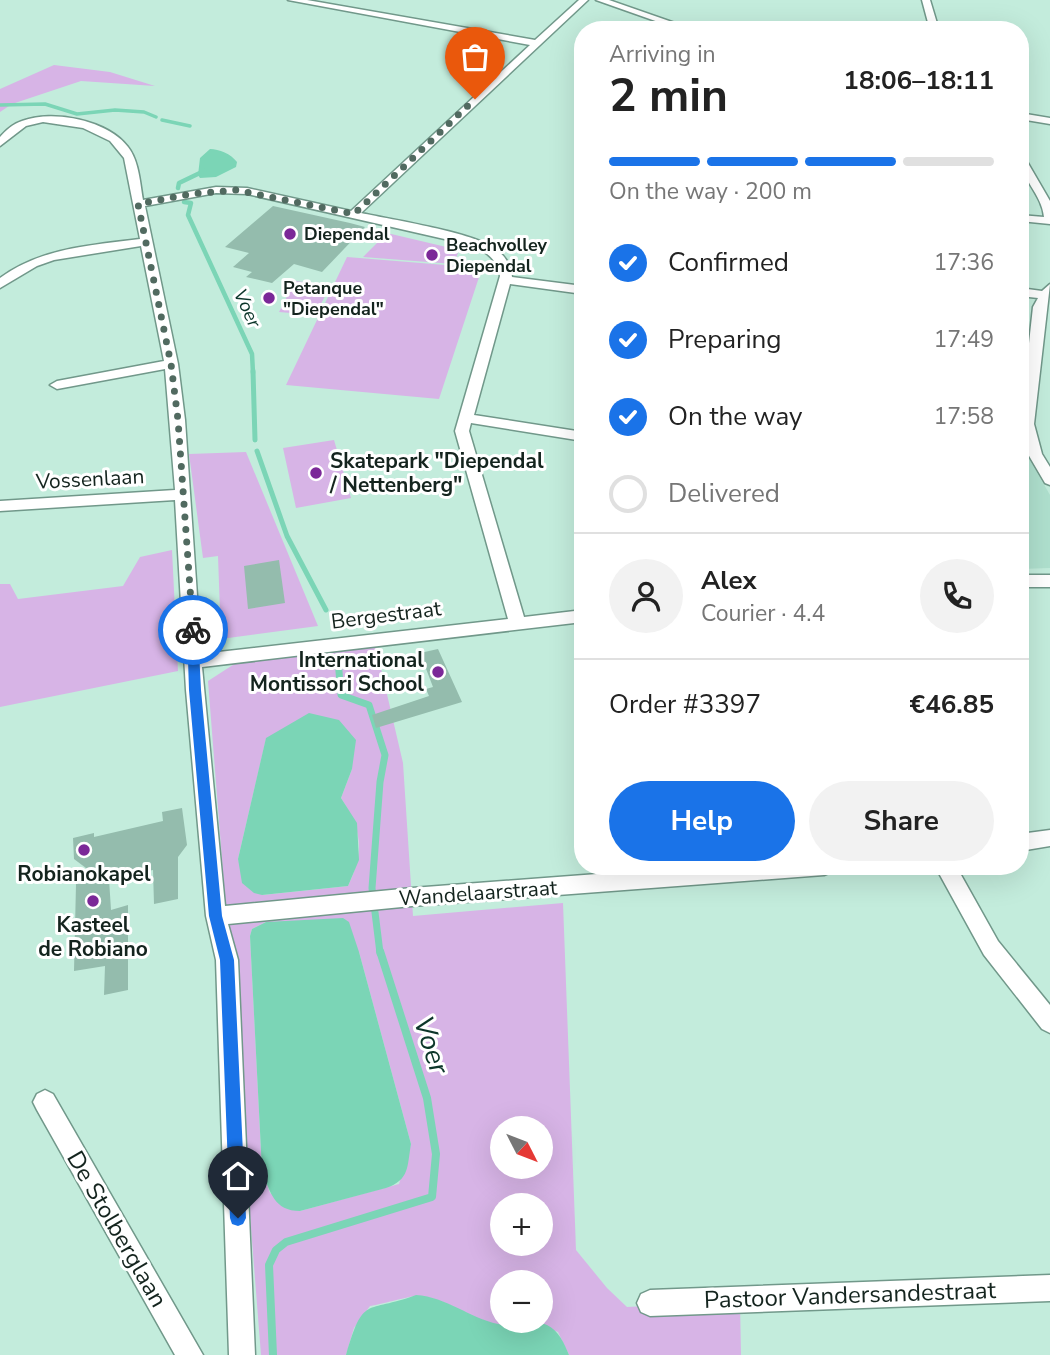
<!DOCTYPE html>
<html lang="en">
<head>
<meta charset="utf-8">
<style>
	:root { --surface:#fff; --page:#f2f2f2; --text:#222; --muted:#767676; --line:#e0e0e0; --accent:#1a73e8 }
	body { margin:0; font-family:"Nunito Sans",sans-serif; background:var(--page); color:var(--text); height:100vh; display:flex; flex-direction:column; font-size:26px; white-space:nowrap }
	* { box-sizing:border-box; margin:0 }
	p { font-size:23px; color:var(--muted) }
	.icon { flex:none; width:38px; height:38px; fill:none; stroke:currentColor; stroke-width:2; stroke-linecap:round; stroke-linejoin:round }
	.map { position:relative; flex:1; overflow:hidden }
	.sheet { position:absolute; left:574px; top:21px; width:455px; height:854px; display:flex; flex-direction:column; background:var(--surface); border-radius:28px; box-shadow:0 7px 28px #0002 }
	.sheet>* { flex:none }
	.needle { width:46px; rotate:132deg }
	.buttons { position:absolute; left:490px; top:1116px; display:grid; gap:14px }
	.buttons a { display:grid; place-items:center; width:63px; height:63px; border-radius:50%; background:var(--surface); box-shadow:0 7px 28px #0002; font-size:35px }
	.pin { position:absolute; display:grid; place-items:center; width:60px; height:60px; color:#fff; margin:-72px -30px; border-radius:50% 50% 50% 0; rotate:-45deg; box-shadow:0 0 7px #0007 }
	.pin .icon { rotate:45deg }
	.courier { position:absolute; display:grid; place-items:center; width:70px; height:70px; margin:-35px; border:5px solid #1a73e8; border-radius:50%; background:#fff; color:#222; box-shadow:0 2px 9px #0007 }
	.head em { font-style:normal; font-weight:700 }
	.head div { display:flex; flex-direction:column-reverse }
	.head { display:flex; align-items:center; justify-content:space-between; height:119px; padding:0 35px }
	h1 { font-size:46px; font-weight:700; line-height:52px }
	.bar { display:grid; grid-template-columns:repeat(4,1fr); gap:10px 7px; align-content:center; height:84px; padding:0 35px }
	.bar i { height:9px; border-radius:5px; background:var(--line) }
	.bar .selected { background:var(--accent) }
	.bar p { grid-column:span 4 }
	.line { display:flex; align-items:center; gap:18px; padding:0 35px; border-top:2px solid var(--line) }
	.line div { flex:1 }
	.round { display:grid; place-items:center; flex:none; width:74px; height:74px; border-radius:37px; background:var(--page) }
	ol { padding:0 35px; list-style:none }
	li { display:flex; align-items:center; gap:21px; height:77px }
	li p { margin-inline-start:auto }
	li .icon { padding:7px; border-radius:50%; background:var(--accent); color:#fff; stroke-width:4 }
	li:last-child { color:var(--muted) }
	li i { width:38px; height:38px; border:4px solid var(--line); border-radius:50% }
	.cta { display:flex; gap:14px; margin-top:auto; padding:14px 35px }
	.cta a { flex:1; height:80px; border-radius:42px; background:var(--accent); color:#fff; font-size:28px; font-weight:700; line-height:80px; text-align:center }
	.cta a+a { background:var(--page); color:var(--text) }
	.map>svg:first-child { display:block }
	.built { fill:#afe0ce }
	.green { fill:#d7b4e6; fill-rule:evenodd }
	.water { fill:#7bd5b6 }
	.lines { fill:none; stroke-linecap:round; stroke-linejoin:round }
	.stream-far4 { stroke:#7bd5b6; stroke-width:3.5 }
	.stream-far3 { stroke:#7bd5b6; stroke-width:4.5 }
	.stream-far2 { stroke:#7bd5b6; stroke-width:5 }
	.stream-far1 { stroke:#7bd5b6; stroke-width:7 }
	.stream { stroke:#7bd5b6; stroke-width:8 }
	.building { fill:#94bcad }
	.street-casing { stroke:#71988a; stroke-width:3 }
	.street { fill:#fff; fill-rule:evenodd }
	.route { fill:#1a73e8 }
	.done { stroke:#516a60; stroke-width:7; stroke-dasharray:0 12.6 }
	.poi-dot { fill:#7b2898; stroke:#fff; stroke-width:2.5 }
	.labels { text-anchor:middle; stroke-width:6; stroke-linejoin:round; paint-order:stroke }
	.far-poi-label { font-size:18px; font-weight:bold; fill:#14241e; stroke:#fff; text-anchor:start }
	.far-water-label { font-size:19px; font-style:italic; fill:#0c362a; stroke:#fff }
	.poi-label { font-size:21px; font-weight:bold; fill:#14241e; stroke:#fff }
	.street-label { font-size:21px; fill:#14241e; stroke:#fff }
	.near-street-label { font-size:24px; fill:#14241e; stroke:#fff }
	.near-water-label { font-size:28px; font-style:italic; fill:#0c362a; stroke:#fff }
</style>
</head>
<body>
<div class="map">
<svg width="1050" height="1355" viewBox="0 0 1050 1355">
	<rect width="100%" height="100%" fill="#c3ecdc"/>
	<path class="built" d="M1020,457H1028L1050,495V568L1020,569Z"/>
	<path class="green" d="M54,65L110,72L155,86L81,81L12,104L0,112V89Z
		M387,233L459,250L454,264L363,257Z
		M347,257L482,268L439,399L286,385Z
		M295,281L331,285L315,315L279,312Z
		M334,440L351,498L296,508L283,448Z
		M246,452L318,626L221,639L218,556L203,558L189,454Z
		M172,550L178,671L0,707V584H10L18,599L123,586L140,557Z
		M376,647L403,763L413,916L563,903L576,1250L607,1288L627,1307L740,1301L741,1355H569L558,1332C550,1329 540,1323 532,1323C521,1323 512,1327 500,1325C471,1320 448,1298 418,1296C412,1295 379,1305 370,1306L354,1328L346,1355H261L208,681L239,661ZM266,739L352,769L341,798C362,831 365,850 348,886L263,895L247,887L238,859ZM266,922L359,952L411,1144L399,1184L300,1211L270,1193L262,1170L250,936L252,929ZM502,1129H541V1167H502ZM502,1206H541V1244H502ZM502,1283H541V1321H502Z"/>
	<path class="water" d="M210,149C219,149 231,154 237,162L236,167L216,177L200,178L198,175L200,158Z
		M309,713L339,720L356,740L352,769L341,798L357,823L359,860L348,886L262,895L254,893L242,883L238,859L266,738Z
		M343,918L349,922L359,952L411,1144C407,1166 410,1180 386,1188L300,1211C274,1211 270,1192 262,1170L250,936L252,929L266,922Z
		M416,1295C447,1297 469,1318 498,1324C514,1328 532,1318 547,1325C559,1331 564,1343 569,1355H346C364,1294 365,1314 416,1295Z"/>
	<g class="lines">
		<path class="stream-far4" d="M0,105L45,104L77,114L115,110L144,112L156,117
			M162,120L190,126"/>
		<path class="stream-far3" d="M178,188L179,183L204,171
			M184,202L191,203L188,215L252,354L253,373"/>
		<path class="stream-far2" d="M253,371L255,440
			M257,451L287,536L326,610"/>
		<path class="stream-far1" d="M338,660L341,695L369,705L385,755L380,782L372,888L380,953"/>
		<path class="stream" d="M273,1355L269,1265L276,1250L286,1242L432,1197L436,1154L427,1098L380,951"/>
	</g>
	<path class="building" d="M273,206L350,223L365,227L322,272L294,264L272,283L246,277L252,272L233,267L249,253L225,247Z
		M279,560L285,603L248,609L244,566Z
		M438,649L462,702L376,728L372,715L429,696L426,689L433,687L420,653Z
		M182,808L187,845L178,857V899L154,904L153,870L109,879L111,910L128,905V990L104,995L105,966L74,971L76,884L90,871L74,859L73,838L94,833V837L163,821L162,812Z"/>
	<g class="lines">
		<defs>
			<path id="street" d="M288,0H307L535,40L579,0H588L361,213C393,220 474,232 497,250C506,257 511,266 512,277L583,286V294L510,284L474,415L583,432V441L471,423L469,431L524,617L583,610V622L202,667L225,906L412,888L703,866H834L831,872L824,875L412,906L228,924L238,960L255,1355H229L216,960L206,916L186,690L175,500L0,511V501L175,490L165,369L57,389L50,385L57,381L164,361L141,246L54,260L37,266L0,288V278C41,248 91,245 140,239L124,158L110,141L83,128L43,122L26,126L0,146V137C6,130 13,124 22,121C52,109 108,120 128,147C139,161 140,183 143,200L216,187L247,188L351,211L530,45ZM216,193L247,194L462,243C481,248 497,256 500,276L455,431L508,619L201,654L185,420L178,364L145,206Z
				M596,0H609L695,30H681Z
				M922,0H930L939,30H930Z
				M1020,113L1050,118V124L1020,119Z
				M1020,155L1025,158L1050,201V224L1020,221V215L1044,217C1042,194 1020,179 1020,155Z
				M1050,284L1034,424L1042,454L1050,467V485L1045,483L1028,454L1020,425L1033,307L1038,298L1020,296V288L1042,291Z
				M1020,575H1050V587H1020Z
				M1050,830V846L1020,851V834Z
				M935,866H956L998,941L1050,1005V1033L1042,1029L984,955Z
				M45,1090L53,1094L203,1355H175L37,1110L33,1102L37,1094Z
				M1050,1275V1301L650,1316L641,1312L637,1303L641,1294L650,1290Z"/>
		</defs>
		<use href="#street" class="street-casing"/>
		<use href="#street" class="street"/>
	</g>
	<path class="route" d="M193,626L198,630L201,690L222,916L234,960L246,1218L243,1224L238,1226L232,1224L230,1218L220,960L209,916L189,690L187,630Z"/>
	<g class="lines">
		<path class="done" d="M193,630L178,420L171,364L138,204L191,194L236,190L354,214L475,99"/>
	</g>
	<g class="poi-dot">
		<circle cx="290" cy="234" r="7"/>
		<circle cx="432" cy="255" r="7"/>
		<circle cx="269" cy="298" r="7"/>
		<circle cx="316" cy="473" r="7"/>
		<circle cx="438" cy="672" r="7"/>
		<circle cx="84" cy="850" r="7"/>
		<circle cx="93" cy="901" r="7"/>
	</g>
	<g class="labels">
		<g class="far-poi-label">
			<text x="304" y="240">Diependal</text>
			<text x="446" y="251">Beachvolley<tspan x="446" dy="21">Diependal</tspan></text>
			<text x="283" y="294">Petanque<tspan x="283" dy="21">"Diependal"</tspan></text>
		</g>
		<g class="far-water-label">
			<text transform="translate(248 308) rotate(65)" y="7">Voer</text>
		</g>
		<g class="poi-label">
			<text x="330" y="468" text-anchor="start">Skatepark "Diependal<tspan x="330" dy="24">/ Nettenberg"</tspan></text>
			<text x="424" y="667" text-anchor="end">International<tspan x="424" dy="24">Montissori School</tspan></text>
			<text x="84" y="881">Robianokapel</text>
			<text x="93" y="932">Kasteel<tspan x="93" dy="24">de Robiano</tspan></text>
		</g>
		<g class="street-label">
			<text transform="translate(90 479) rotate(-3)" y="7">Vossenlaan</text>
			<text transform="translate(386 615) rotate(-7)" y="7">Bergestraat</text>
			<text transform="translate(478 893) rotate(-4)" y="7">Wandelaarstraat</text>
		</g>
		<g class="near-street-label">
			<text transform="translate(117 1229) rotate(60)" y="8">De Stolberglaan</text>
			<text transform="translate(850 1295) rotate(-2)" y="8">Pastoor Vandersandestraat</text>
		</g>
		<g class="near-water-label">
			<text transform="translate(432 1045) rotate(72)" y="10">Voer</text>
		</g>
	</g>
</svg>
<div class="buttons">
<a><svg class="needle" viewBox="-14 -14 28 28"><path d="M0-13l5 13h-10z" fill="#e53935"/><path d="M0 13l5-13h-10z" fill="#767676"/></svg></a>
<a>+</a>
<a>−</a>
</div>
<div class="pin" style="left:475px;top:99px;background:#ea580c"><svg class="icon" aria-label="bag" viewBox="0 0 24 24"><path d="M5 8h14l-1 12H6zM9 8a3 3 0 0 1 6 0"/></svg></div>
<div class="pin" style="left:238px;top:1218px;background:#1f2937"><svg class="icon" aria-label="home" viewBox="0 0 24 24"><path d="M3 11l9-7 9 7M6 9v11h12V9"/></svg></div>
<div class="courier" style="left:193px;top:630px"><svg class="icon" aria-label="bike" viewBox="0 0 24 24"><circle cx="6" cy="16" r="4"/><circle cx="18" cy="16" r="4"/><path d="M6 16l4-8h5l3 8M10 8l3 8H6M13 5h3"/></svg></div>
<section class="sheet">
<div class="head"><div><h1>2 min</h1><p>Arriving in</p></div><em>18:06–18:11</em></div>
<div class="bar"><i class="selected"></i><i class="selected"></i><i class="selected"></i><i></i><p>On the way · 200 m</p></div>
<ol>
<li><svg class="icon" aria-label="check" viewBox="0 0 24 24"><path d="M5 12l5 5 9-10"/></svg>Confirmed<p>17:36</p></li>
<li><svg class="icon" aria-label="check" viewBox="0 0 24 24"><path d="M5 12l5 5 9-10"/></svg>Preparing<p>17:49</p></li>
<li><svg class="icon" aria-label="check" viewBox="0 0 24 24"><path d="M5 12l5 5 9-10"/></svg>On the way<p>17:58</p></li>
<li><i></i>Delivered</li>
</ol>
<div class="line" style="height:126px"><a class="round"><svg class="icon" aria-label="person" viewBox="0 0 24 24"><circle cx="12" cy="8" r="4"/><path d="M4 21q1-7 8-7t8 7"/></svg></a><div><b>Alex</b><p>Courier · 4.4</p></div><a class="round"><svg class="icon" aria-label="phone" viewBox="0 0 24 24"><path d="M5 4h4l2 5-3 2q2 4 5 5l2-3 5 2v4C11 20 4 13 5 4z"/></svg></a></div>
<div class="line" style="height:91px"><div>Order #3397</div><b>€46.85</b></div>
<div class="cta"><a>Help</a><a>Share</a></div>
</section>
</div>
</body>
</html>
